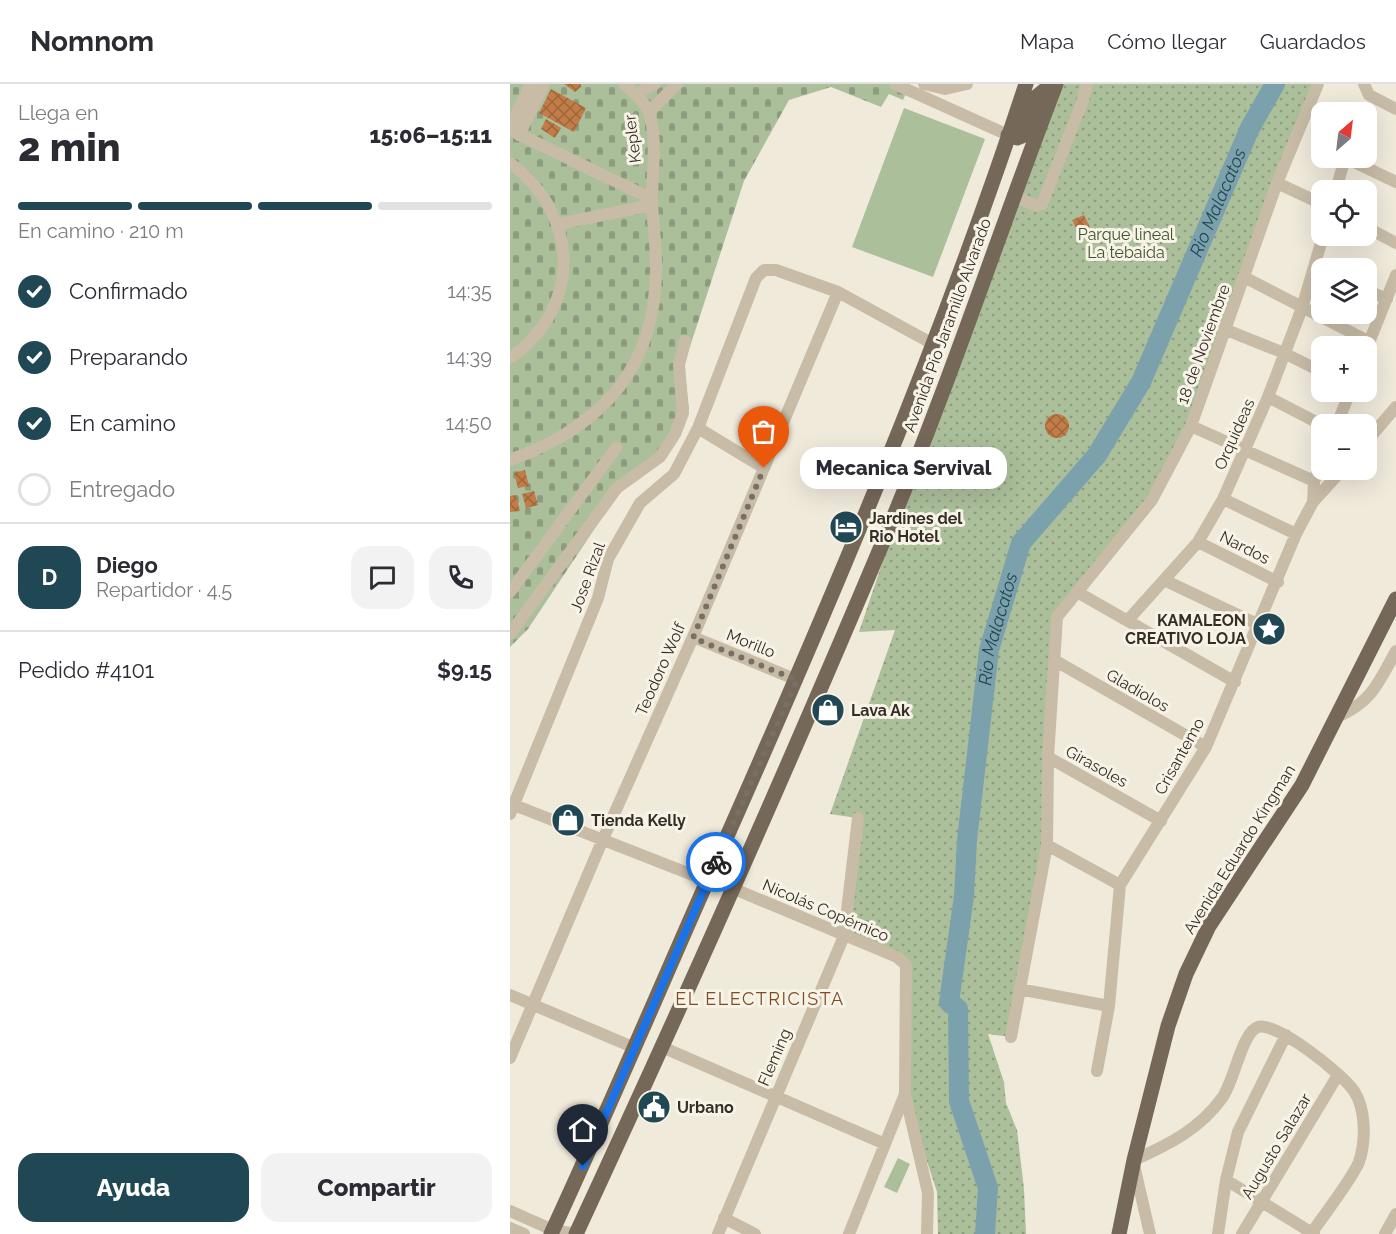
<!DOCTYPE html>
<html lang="es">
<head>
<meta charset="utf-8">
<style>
	:root { --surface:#fff; --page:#f2f2f3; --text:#2b2b33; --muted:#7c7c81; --line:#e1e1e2; --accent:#1f4754 }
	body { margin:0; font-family:Raleway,sans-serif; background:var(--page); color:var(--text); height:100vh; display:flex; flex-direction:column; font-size:22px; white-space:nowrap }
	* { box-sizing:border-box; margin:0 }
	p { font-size:20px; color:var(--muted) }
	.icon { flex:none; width:33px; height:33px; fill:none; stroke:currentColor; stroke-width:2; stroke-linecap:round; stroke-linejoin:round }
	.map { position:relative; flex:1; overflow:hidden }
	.side { display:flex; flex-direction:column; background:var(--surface); width:510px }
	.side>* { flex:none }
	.needle { width:39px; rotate:28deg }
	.buttons { position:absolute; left:801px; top:18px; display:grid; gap:12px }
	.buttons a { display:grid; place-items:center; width:66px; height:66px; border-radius:12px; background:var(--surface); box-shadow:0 6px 24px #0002; font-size:30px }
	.pin { position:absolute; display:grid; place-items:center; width:51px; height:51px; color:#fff; margin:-62px -26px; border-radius:50% 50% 50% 0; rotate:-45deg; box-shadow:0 0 6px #0007 }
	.pin .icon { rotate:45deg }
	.courier { position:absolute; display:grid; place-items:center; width:60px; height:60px; margin:-30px; border:4px solid #1a73e8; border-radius:50%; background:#fff; color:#222; box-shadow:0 2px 8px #0007 }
	.bubble { position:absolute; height:42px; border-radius:18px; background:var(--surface); box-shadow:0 6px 24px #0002; font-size:20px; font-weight:800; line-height:42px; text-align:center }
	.summary em { font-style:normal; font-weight:800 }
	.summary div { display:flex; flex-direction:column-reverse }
	.summary { display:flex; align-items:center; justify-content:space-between; height:102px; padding:0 18px }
	h1 { font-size:39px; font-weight:800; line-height:45px }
	.bar { display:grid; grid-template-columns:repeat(4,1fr); gap:9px 6px; align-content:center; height:72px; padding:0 18px }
	.bar i { height:8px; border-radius:4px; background:var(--line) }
	.bar .current { background:var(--accent) }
	.bar p { grid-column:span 4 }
	.line { display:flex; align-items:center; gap:15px; padding:0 18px; border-top:2px solid var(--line) }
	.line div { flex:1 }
	.round { display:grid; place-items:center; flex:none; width:63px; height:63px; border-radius:18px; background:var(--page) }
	ol { padding:0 18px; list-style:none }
	li { display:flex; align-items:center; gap:18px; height:66px }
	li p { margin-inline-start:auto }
	li .icon { padding:6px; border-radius:50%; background:var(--accent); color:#fff; stroke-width:4 }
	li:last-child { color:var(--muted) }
	li i { width:33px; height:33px; border:3px solid var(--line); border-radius:50% }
	.button { display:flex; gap:12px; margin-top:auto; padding:12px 18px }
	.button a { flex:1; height:69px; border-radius:18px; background:var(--accent); color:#fff; font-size:24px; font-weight:800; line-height:69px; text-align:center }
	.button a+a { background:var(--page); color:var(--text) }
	header { display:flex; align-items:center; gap:36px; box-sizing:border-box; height:84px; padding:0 30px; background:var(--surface); border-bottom:2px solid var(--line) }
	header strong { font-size:28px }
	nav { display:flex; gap:33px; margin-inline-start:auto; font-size:21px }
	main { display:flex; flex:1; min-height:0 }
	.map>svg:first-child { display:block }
	.grass { fill:#acbf9b }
	.cemetery { fill:url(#cemetery-stones) }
	.park { fill:url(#park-dots) }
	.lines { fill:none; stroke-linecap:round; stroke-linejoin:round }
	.river { stroke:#7ba1ac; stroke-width:20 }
	.building { fill:url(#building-cross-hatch) }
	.minor { stroke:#c8bca7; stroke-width:12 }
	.major { stroke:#766859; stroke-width:15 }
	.done { stroke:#767066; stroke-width:6; stroke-dasharray:0 10.8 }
	.route { stroke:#1a73e8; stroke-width:8 }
	.labels { text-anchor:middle; stroke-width:6; stroke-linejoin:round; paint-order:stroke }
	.street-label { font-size:16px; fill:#352e27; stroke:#f8f3e7 }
	.park-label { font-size:16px; fill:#3d522c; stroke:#f8f3e7 }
	.poi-label { font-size:16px; font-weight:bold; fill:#352e27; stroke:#f8f3e7; text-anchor:start }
	.water-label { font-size:18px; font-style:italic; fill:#1f4754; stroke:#f8f3e7 }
	.neighbourhood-label { font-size:18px; letter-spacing:1.5px; fill:#804b24; stroke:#f8f3e7 }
</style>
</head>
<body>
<header>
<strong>Nomnom</strong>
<nav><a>Mapa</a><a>Cómo llegar</a><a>Guardados</a></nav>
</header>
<main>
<section class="side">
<div class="summary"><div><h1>2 min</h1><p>Llega en</p></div><em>15:06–15:11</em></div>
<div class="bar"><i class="current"></i><i class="current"></i><i class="current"></i><i></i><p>En camino · 210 m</p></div>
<ol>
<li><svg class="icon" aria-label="check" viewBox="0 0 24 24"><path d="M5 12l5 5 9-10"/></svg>Confirmado<p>14:35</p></li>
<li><svg class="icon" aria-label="check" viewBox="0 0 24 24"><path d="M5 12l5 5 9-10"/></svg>Preparando<p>14:39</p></li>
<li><svg class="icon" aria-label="check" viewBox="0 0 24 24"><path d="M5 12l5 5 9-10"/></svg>En camino<p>14:50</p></li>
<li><i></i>Entregado</li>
</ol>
<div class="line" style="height:108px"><b class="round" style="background:var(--accent);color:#fff">D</b><div><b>Diego</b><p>Repartidor · 4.5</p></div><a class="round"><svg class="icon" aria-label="chat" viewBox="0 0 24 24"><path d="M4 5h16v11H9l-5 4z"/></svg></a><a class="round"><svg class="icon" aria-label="phone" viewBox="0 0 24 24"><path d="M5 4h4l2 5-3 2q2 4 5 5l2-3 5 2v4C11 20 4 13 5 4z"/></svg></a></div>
<div class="line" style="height:78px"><div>Pedido #4101</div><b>$9.15</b></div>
<div class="button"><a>Ayuda</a><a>Compartir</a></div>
</section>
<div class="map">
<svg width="886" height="1150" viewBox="0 0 886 1150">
	<defs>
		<pattern id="cemetery-stones" width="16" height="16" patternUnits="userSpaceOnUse" patternTransform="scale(1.5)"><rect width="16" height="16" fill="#acbf9b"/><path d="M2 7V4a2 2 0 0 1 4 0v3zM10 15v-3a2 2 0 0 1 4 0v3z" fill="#8d9c7e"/></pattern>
		<pattern id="park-dots" width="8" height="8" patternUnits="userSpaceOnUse" patternTransform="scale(1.5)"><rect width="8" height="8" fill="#acbf9b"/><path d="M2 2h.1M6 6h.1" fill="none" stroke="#8d9c7e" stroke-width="1.8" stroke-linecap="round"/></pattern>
		<pattern id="building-cross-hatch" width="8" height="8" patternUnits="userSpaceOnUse" patternTransform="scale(1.5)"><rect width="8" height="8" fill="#c17c48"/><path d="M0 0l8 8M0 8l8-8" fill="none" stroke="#9e663c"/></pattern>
	</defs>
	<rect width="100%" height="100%" fill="#f0eadb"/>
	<path class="grass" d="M394,24L475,55L423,193L342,163Z
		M388,1074L400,1080L387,1109L374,1103Z"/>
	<path class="cemetery" d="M0,0H400L393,16L379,10L371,23L321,3L279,16L234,97L174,281L179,325L154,368L109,408L18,545L0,563Z"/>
	<path class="park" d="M546,0H808L681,342L642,416L553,523L537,761L501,953L478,950L494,998L496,1019L507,1046L514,1105L516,1150H428L427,1108L395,1010L396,881L334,852L347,734L320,730L385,546L349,548L414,355Z"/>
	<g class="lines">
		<path class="river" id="s1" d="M475,1150L478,1104L449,1017L448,925L439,918L454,812L457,756L479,566L511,459L587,371L631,298L740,44L765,0"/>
	</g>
	<path class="building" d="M54,0H71V3L65,8Z
		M41,5L76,24L64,48L29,29Z
		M36,35L51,44L45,54L31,45Z
		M574,131L580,143L568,148L562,136Z
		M535 342a12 12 0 1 1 24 0a12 12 0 1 1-24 0Z
		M15,386L19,402L8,404L4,389Z
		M24,407L28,421L16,424L12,410Z
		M6,411L10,427L0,428V412Z"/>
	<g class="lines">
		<path class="minor" d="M385,0L498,51
			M414,0L435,5L457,0
			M854,0L859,11L886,25
			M126,10L145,0
			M139,28L167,0
			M0,43L21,0
			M0,46L142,115
			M9,51L34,0
			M836,74L886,98
			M0,79C70,131 73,223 0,274
			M767,99L812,120
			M826,106L835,74
			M503,111L526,122L532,120L573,16L577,0
			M48,140L142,121
			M856,143L886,159
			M734,193L860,258
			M856,206L877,215
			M714,245L774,269L812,288
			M856,266L886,191
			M758,313L812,341
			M827,340L840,308
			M681,342L804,397
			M188,344L254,384
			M856,358L886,323
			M0,376C94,342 148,282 146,178C146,156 142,135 142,114C142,90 148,49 138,27C134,16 123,8 114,0
			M713,415L786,450
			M803,418L832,386
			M688,458L768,498
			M654,496L749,541
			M0,508L106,364
			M567,508L725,598
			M618,536L688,458L713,415L758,313L792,224L813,152
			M0,550L107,404L150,373L165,350L173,329L169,281L175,257
			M183,553L287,596
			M544,576L696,663
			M827,633C863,617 868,599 886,567
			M538,673L651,737
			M4,721L198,797
			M0,730L88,514L98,475L130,419L164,390L188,344L246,194L254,186H266L328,208L423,260
			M537,761L610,801
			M222,804L387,873L396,881L395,1010L418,1109L417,1150
			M509,905L599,922
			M0,911L125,964
			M501,953L537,761L538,673L547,533L642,416L681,342L767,99L808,0
			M152,963L375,1060L395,1010
			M0,974L93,755L183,553L328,208
			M587,987L599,922L610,801L696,663L786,450L803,418L804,397L812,379
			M624,1076C658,1061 690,1045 712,1014C724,998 732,948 748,943C766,937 834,991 844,1007C856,1025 856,1057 849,1078C842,1095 813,1132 801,1150
			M624,1081L640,1150
			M716,1096L804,1150
			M0,1127L43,1146L66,1150
			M214,1134L245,1150
			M0,1144L14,1150
			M208,1150L334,852L348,734
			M339,1150L375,1060
			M708,1150L716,1096L728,1048L776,951
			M732,1150L828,991
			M875,1150L886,1130"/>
		<path class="major" d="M498,51L507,54L512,52L526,13L542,0
			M41,1150C97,1029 149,906 203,784C317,527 428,268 516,0
			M66,1150C174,917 279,682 378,446C440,299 489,148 546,0
			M609,1150L624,1076L658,942L676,890L699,842L792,701L886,515"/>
	</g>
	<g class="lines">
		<path class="done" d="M206,778L287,596L183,554L254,384"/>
		<path class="route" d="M73,1082L206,778"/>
	</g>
	<defs>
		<symbol id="hotel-disc" viewBox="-11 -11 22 22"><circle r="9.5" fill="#1f4754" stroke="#f8f3e7"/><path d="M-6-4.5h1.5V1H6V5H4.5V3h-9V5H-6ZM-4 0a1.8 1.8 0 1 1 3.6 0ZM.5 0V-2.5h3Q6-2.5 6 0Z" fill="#fff"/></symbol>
		<symbol id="sight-disc" viewBox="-11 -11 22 22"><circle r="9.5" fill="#1f4754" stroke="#f8f3e7"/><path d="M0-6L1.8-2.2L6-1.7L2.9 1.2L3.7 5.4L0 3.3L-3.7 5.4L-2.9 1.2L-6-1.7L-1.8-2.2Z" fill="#fff"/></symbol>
		<symbol id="shop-disc" viewBox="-11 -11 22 22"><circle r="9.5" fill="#1f4754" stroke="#f8f3e7"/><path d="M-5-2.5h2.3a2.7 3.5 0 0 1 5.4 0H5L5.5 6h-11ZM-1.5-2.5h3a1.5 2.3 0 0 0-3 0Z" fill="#fff"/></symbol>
		<symbol id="civic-disc" viewBox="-11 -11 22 22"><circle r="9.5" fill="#1f4754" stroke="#f8f3e7"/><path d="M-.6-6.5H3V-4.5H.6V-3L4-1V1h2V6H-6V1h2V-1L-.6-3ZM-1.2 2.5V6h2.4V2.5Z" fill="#fff"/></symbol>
	</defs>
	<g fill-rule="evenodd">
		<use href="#hotel-disc" x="317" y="424" width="38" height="38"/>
		<use href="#sight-disc" x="740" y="526" width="38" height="38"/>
		<use href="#shop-disc" x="299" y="607" width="38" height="38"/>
		<use href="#shop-disc" x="39" y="717" width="38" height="38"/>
		<use href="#civic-disc" x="125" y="1004" width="38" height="38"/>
	</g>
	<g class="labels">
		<g class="street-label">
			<text transform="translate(122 55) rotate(-97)" y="6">Kepler</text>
			<text transform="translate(437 241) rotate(-70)" y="6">Avenida Pío Jaramillo Alvarado</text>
			<text transform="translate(693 260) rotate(-70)" y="6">18 de Noviembre</text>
			<text transform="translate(724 350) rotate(-66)" y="6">Orquideas</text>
			<text transform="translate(735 463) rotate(27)" y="6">Nardos</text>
			<text transform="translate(77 493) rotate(-70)" y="6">Jose Rizal</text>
			<text transform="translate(241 559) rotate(22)" y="6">Morillo</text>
			<text transform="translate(150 585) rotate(-66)" y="6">Teodoro Wolf</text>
			<text transform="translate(628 606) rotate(30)" y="6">Gladiolos</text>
			<text transform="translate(669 672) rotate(-61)" y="6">Crisantemo</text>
			<text transform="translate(587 682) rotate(29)" y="6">Girasoles</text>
			<text transform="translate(729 765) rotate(-58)" y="6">Avenida Eduardo Kingman</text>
			<text transform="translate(316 826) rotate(23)" y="6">Nicolás Copérnico</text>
			<text transform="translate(264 973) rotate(-67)" y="6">Fleming</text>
			<text transform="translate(766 1062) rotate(-59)" y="6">Augusto Salazar</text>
		</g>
		<g class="park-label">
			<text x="616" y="156">Parque lineal<tspan x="616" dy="18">La tebaida</tspan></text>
		</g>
		<g class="poi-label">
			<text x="359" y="440">Jardines del<tspan x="359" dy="18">Rio Hotel</tspan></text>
			<text x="736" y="542" text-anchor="end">KAMALEON<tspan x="736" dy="18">CREATIVO LOJA</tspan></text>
			<text x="341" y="632">Lava Ak</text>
			<text x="81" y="742">Tienda Kelly</text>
			<text x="167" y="1029">Urbano</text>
		</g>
		<g class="water-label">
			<text dy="6" stroke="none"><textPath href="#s1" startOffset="1104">Rio Malacatos</textPath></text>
			<text dy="6" stroke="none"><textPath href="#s1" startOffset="618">Rio Malacatos</textPath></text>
		</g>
		<g class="neighbourhood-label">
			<text x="250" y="921">EL ELECTRICISTA</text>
		</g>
	</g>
</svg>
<div class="buttons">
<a><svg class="needle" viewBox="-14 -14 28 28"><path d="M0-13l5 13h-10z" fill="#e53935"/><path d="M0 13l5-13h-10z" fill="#7c7c81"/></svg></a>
<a><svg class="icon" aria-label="locate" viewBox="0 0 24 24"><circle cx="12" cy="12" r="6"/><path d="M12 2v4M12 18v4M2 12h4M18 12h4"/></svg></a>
<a><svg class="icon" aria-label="layers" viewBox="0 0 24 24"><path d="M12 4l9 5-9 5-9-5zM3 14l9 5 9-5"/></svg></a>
<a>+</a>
<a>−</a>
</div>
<div class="pin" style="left:254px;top:384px;background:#ea580c"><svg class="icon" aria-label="bag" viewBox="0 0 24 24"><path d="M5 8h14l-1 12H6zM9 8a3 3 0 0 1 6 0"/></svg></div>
<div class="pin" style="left:73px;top:1082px;background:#1f2937"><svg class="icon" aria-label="home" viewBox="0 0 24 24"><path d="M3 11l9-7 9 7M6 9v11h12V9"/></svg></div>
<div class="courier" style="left:206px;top:778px"><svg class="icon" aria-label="bike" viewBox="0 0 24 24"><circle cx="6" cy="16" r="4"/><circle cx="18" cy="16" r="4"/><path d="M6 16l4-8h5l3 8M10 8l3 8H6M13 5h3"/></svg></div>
<div class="bubble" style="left:290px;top:363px;width:207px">Mecanica Servival</div>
</div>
</main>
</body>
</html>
